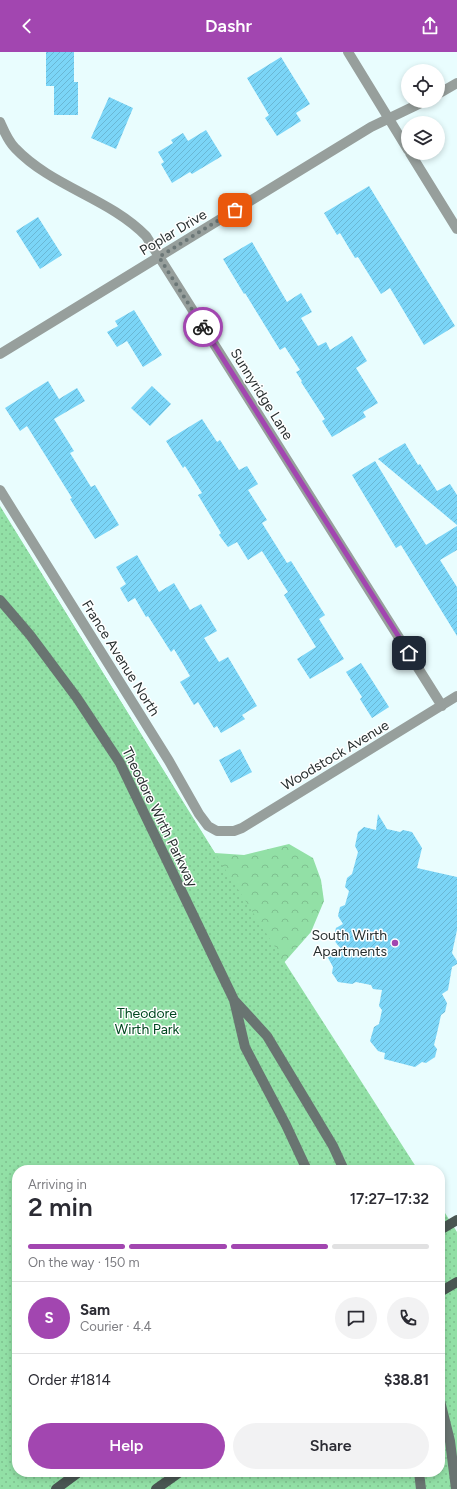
<!DOCTYPE html>
<html lang="en">
<head>
<meta charset="utf-8">
<style>
	:root { --surface:#fff; --page:#f2f2f3; --text:#2b2b33; --muted:#7c7c81; --line:#e1e1e2; --accent:#a246b0 }
	body { margin:0; font-family:Figtree,sans-serif; background:var(--page); color:var(--text); height:100vh; display:flex; flex-direction:column; font-size:15px; white-space:nowrap }
	* { box-sizing:border-box; margin:0 }
	p { font-size:13px; color:var(--muted) }
	.icon { flex:none; width:22px; height:22px; fill:none; stroke:currentColor; stroke-width:2; stroke-linecap:round; stroke-linejoin:round }
	.map { position:relative; flex:1; overflow:hidden }
	.drawer { position:absolute; left:12px; top:1113px; width:433px; height:312px; display:flex; flex-direction:column; background:var(--surface); border-radius:16px; box-shadow:0 2px 6px #0003 }
	.drawer>* { flex:none }
	.fabs { position:absolute; left:401px; top:12px; display:grid; gap:8px }
	.fabs a { display:grid; place-items:center; width:44px; height:44px; border-radius:50%; background:var(--surface); box-shadow:0 2px 6px #0003; font-size:20px }
	.pin { position:absolute; display:grid; place-items:center; width:34px; height:34px; color:#fff; margin:-17px; border-radius:8px; box-shadow:0 2px 6px #0006 }
	.courier { position:absolute; display:grid; place-items:center; width:40px; height:40px; margin:-20px; border:3px solid #a246b0; border-radius:50%; background:#fff; color:#222; box-shadow:0 1px 5px #0007 }
	.head em { font-style:normal; font-weight:600 }
	.head div { display:flex; flex-direction:column-reverse }
	.head { display:flex; align-items:center; justify-content:space-between; height:68px; padding:0 16px }
	h1 { font-size:26px; font-weight:600; line-height:30px }
	.bar { display:grid; grid-template-columns:repeat(4,1fr); gap:6px 4px; align-content:center; height:48px; padding:0 16px }
	.bar i { height:5px; border-radius:3px; background:var(--line) }
	.bar .active { background:var(--accent) }
	.bar p { grid-column:span 4 }
	.line { display:flex; align-items:center; gap:10px; padding:0 16px; border-top:1px solid var(--line) }
	.line div { flex:1 }
	.round { display:grid; place-items:center; flex:none; width:42px; height:42px; border-radius:21px; background:var(--page) }
	.cta { display:flex; gap:8px; margin-top:auto; padding:8px 16px }
	.cta a { flex:1; height:46px; border-radius:24px; background:var(--accent); color:#fff; font-size:16px; font-weight:600; line-height:46px; text-align:center }
	.cta a+a { background:var(--page); color:var(--text) }
	header { display:flex; justify-content:space-between; align-items:center; height:52px; padding:0 16px; background:var(--accent); color:#fff; font-size:18px; font-weight:600 }
	.map>svg:first-child { display:block }
	.forest { fill:url(#forest-crowns) }
	.park { fill:url(#park-dots) }
	.building { fill:url(#building-hatch) }
	.lines { fill:none; stroke-linecap:round; stroke-linejoin:round }
	.street { stroke:#979f9c; stroke-width:10 }
	.secondary { stroke:#697471; stroke-width:10 }
	.primary { stroke:#495652; stroke-width:10 }
	.done { stroke:#6b7777; stroke-width:4; stroke-dasharray:0 7.2 }
	.route { stroke:#a246b0; stroke-width:5 }
	.poi-dot { fill:#a246b0; stroke:#fff; stroke-width:1.5 }
	.labels { text-anchor:middle; stroke-width:3; stroke-linejoin:round; paint-order:stroke }
	.street-label { font-size:14px; fill:#272f2f; stroke:#fff }
	.poi-label { font-size:14px; fill:#272f2f; stroke:#fff; text-anchor:end }
	.park-label { font-size:14px; fill:#014720; stroke:#fff }
</style>
</head>
<body>
<header><svg class="icon" aria-label="back" viewBox="0 0 24 24"><path d="M15 5l-7 7 7 7"/></svg>Dashr<svg class="icon" aria-label="share" viewBox="0 0 24 24"><path d="M12 15V3M7 8l5-5 5 5M5 13v7h14v-7"/></svg></header>
<div class="map">
<svg width="457" height="1437" viewBox="0 0 457 1437">
	<defs>
		<pattern id="forest-crowns" width="20" height="18" patternUnits="userSpaceOnUse"><rect width="20" height="18" fill="#92e0a6"/><path d="M2 6a3 3 0 1 1 6 0M12 15a3 3 0 1 1 6 0" fill="none" stroke="#7ec08f"/></pattern>
		<pattern id="park-dots" width="8" height="8" patternUnits="userSpaceOnUse"><rect width="8" height="8" fill="#92e0a6"/><path d="M2 2h.1M6 6h.1" fill="none" stroke="#7ec08f" stroke-width="1.8" stroke-linecap="round"/></pattern>
		<pattern id="building-hatch" width="6" height="6" patternUnits="userSpaceOnUse"><rect width="6" height="6" fill="#7bd5f7"/><path d="M-1 1l2-2M0 6l6-6M5 7l2-2" fill="none" stroke="#6ab7d4"/></pattern>
	</defs>
	<rect width="100%" height="100%" fill="#e9fdfe"/>
	<path class="forest" d="M0,455L215,801L244,803L289,792L313,806L321,828L324,849L311,880L267,930Z"/>
	<path class="park" d="M0,454L200,778L418,1118H17V1420H440V1153L457,1180V1437H0Z"/>
	<path class="building" d="M46,0H74V30H78V63H54V34H46Z
		M281,5L310,52L296,61L301,69L277,84L265,66L269,63L247,26Z
		M109,45L133,56L116,97L91,86Z
		M206,78L222,104L192,122L190,120L172,131L161,112L164,110L158,100L173,91L171,88L183,81L188,89Z
		M369,134L455,274L424,293L390,236L381,242L358,205L355,206L340,181L337,183L324,161Z
		M38,165L62,203L40,217L16,179Z
		M252,190L287,250L301,241L312,260L301,266L318,294L326,290L330,298L352,284L367,309L356,316L378,351L363,360L366,365L332,385L322,369L325,367L301,330L302,329L296,320L300,318L285,295L280,298L245,241L244,242L223,207Z
		M134,258L162,303L143,315L127,289L117,295L107,280L118,274L115,269Z
		M48,329L59,347L77,336L85,349L54,367L74,399L70,401L91,435L95,433L119,473L95,487L70,447L72,446L27,374L20,379L5,356Z
		M152,334L171,352L150,374L131,356Z
		M202,367L217,390L220,388L239,418L247,414L258,432L248,438L267,468L262,471L287,511L291,509L325,563L319,567L344,607L310,627L297,607L316,595L284,543L288,540L262,499L248,508L237,490L228,495L219,483L221,481L198,443L202,441L185,414L183,416L166,389Z
		M405,391L418,413L420,412L437,439L450,432L457,443V473L378,407Z
		M375,409L426,493L457,474V498L440,508L457,535V584L401,493L396,496L352,423Z
		M137,503L159,540L174,531L190,558L201,552L217,579L204,586L219,610L228,605L257,654L242,663L245,667L221,681L217,674L214,676L198,650L194,653L180,630L190,624L174,597L171,600L148,564L146,565L135,546L128,550L120,536L126,532L116,515Z
		M361,611L389,655L372,666L360,647L362,645L346,620Z
		M240,697L252,720L231,731L219,708Z
		M378,762L387,777L400,780L403,778L412,780L422,796L417,816L457,825V878L452,901L457,909V912L452,915L448,938L442,942L447,951L445,960L441,963L437,981L434,993L437,997L435,1005L426,1011L422,1010L415,1015L384,1007L385,1001L378,999L370,989L374,975L379,972L382,958L379,954L382,938L373,937L371,933L356,930L352,932L338,930L332,921L333,915L327,904L341,897L333,887L336,876L343,872L338,864L340,855L345,853L349,839L345,835L347,826L352,822L358,800L355,794L358,780L364,775L376,778Z"/>
	<g class="lines">
		<path class="street" d="M348,0L408,98
			M438,42L457,31
			M0,70C4,79 8,89 15,96C52,135 109,146 146,184L442,654
			M410,101L457,177
			M0,302L371,75L425,49
			M0,438L169,709L199,762L208,774L217,779H234L242,776L457,644"/>
		<path class="secondary" d="M0,548L30,583L77,646L120,711L234,948L245,995L286,1073L307,1118
			M235,949L267,984L333,1094L344,1118
			M440,1349L450,1389L456,1437
			M419,1420L421,1437"/>
		<path class="primary" d="M440,1178L457,1168
			M440,1240L457,1230
			M56,1437L79,1420
			M156,1437L180,1420"/>
	</g>
	<g class="lines">
		<path class="done" d="M203,275L159,205L235,158"/>
		<path class="route" d="M203,275L409,601"/>
	</g>
	<circle class="poi-dot" cx="395" cy="891" r="4"/>
	<g class="labels">
		<g class="street-label">
			<text transform="translate(173 180) rotate(-31)" y="5">Poplar Drive</text>
			<text transform="translate(262 342) rotate(58)" y="5">Sunnyridge Lane</text>
			<text transform="translate(121 606) rotate(58)" y="5">France Avenue North</text>
			<text transform="translate(335 703) rotate(-31)" y="5">Woodstock Avenue</text>
			<text transform="translate(160 765) rotate(64)" y="5">Theodore Wirth Parkway</text>
		</g>
		<g class="poi-label">
			<text x="387" y="888">South Wirth<tspan x="387" dy="16">Apartments</tspan></text>
		</g>
		<g class="park-label">
			<text x="147" y="966">Theodore<tspan x="147" dy="16">Wirth Park</tspan></text>
		</g>
	</g>
</svg>
<div class="fabs">
<a><svg class="icon" aria-label="locate" viewBox="0 0 24 24"><circle cx="12" cy="12" r="6"/><path d="M12 2v4M12 18v4M2 12h4M18 12h4"/></svg></a>
<a><svg class="icon" aria-label="layers" viewBox="0 0 24 24"><path d="M12 4l9 5-9 5-9-5zM3 14l9 5 9-5"/></svg></a>
</div>
<div class="pin" style="left:235px;top:158px;background:#ea580c"><svg class="icon" aria-label="bag" viewBox="0 0 24 24"><path d="M5 8h14l-1 12H6zM9 8a3 3 0 0 1 6 0"/></svg></div>
<div class="pin" style="left:409px;top:601px;background:#1f2937"><svg class="icon" aria-label="home" viewBox="0 0 24 24"><path d="M3 11l9-7 9 7M6 9v11h12V9"/></svg></div>
<div class="courier" style="left:203px;top:275px"><svg class="icon" aria-label="bike" viewBox="0 0 24 24"><circle cx="6" cy="16" r="4"/><circle cx="18" cy="16" r="4"/><path d="M6 16l4-8h5l3 8M10 8l3 8H6M13 5h3"/></svg></div>
<section class="drawer">
<div class="head"><div><h1>2 min</h1><p>Arriving in</p></div><em>17:27–17:32</em></div>
<div class="bar"><i class="active"></i><i class="active"></i><i class="active"></i><i></i><p>On the way · 150 m</p></div>
<div class="line" style="height:72px"><b class="round" style="background:var(--accent);color:#fff">S</b><div><b>Sam</b><p>Courier · 4.4</p></div><a class="round"><svg class="icon" aria-label="chat" viewBox="0 0 24 24"><path d="M4 5h16v11H9l-5 4z"/></svg></a><a class="round"><svg class="icon" aria-label="phone" viewBox="0 0 24 24"><path d="M5 4h4l2 5-3 2q2 4 5 5l2-3 5 2v4C11 20 4 13 5 4z"/></svg></a></div>
<div class="line" style="height:52px"><div>Order #1814</div><b>$38.81</b></div>
<div class="cta"><a>Help</a><a>Share</a></div>
</section>
</div>
</body>
</html>
